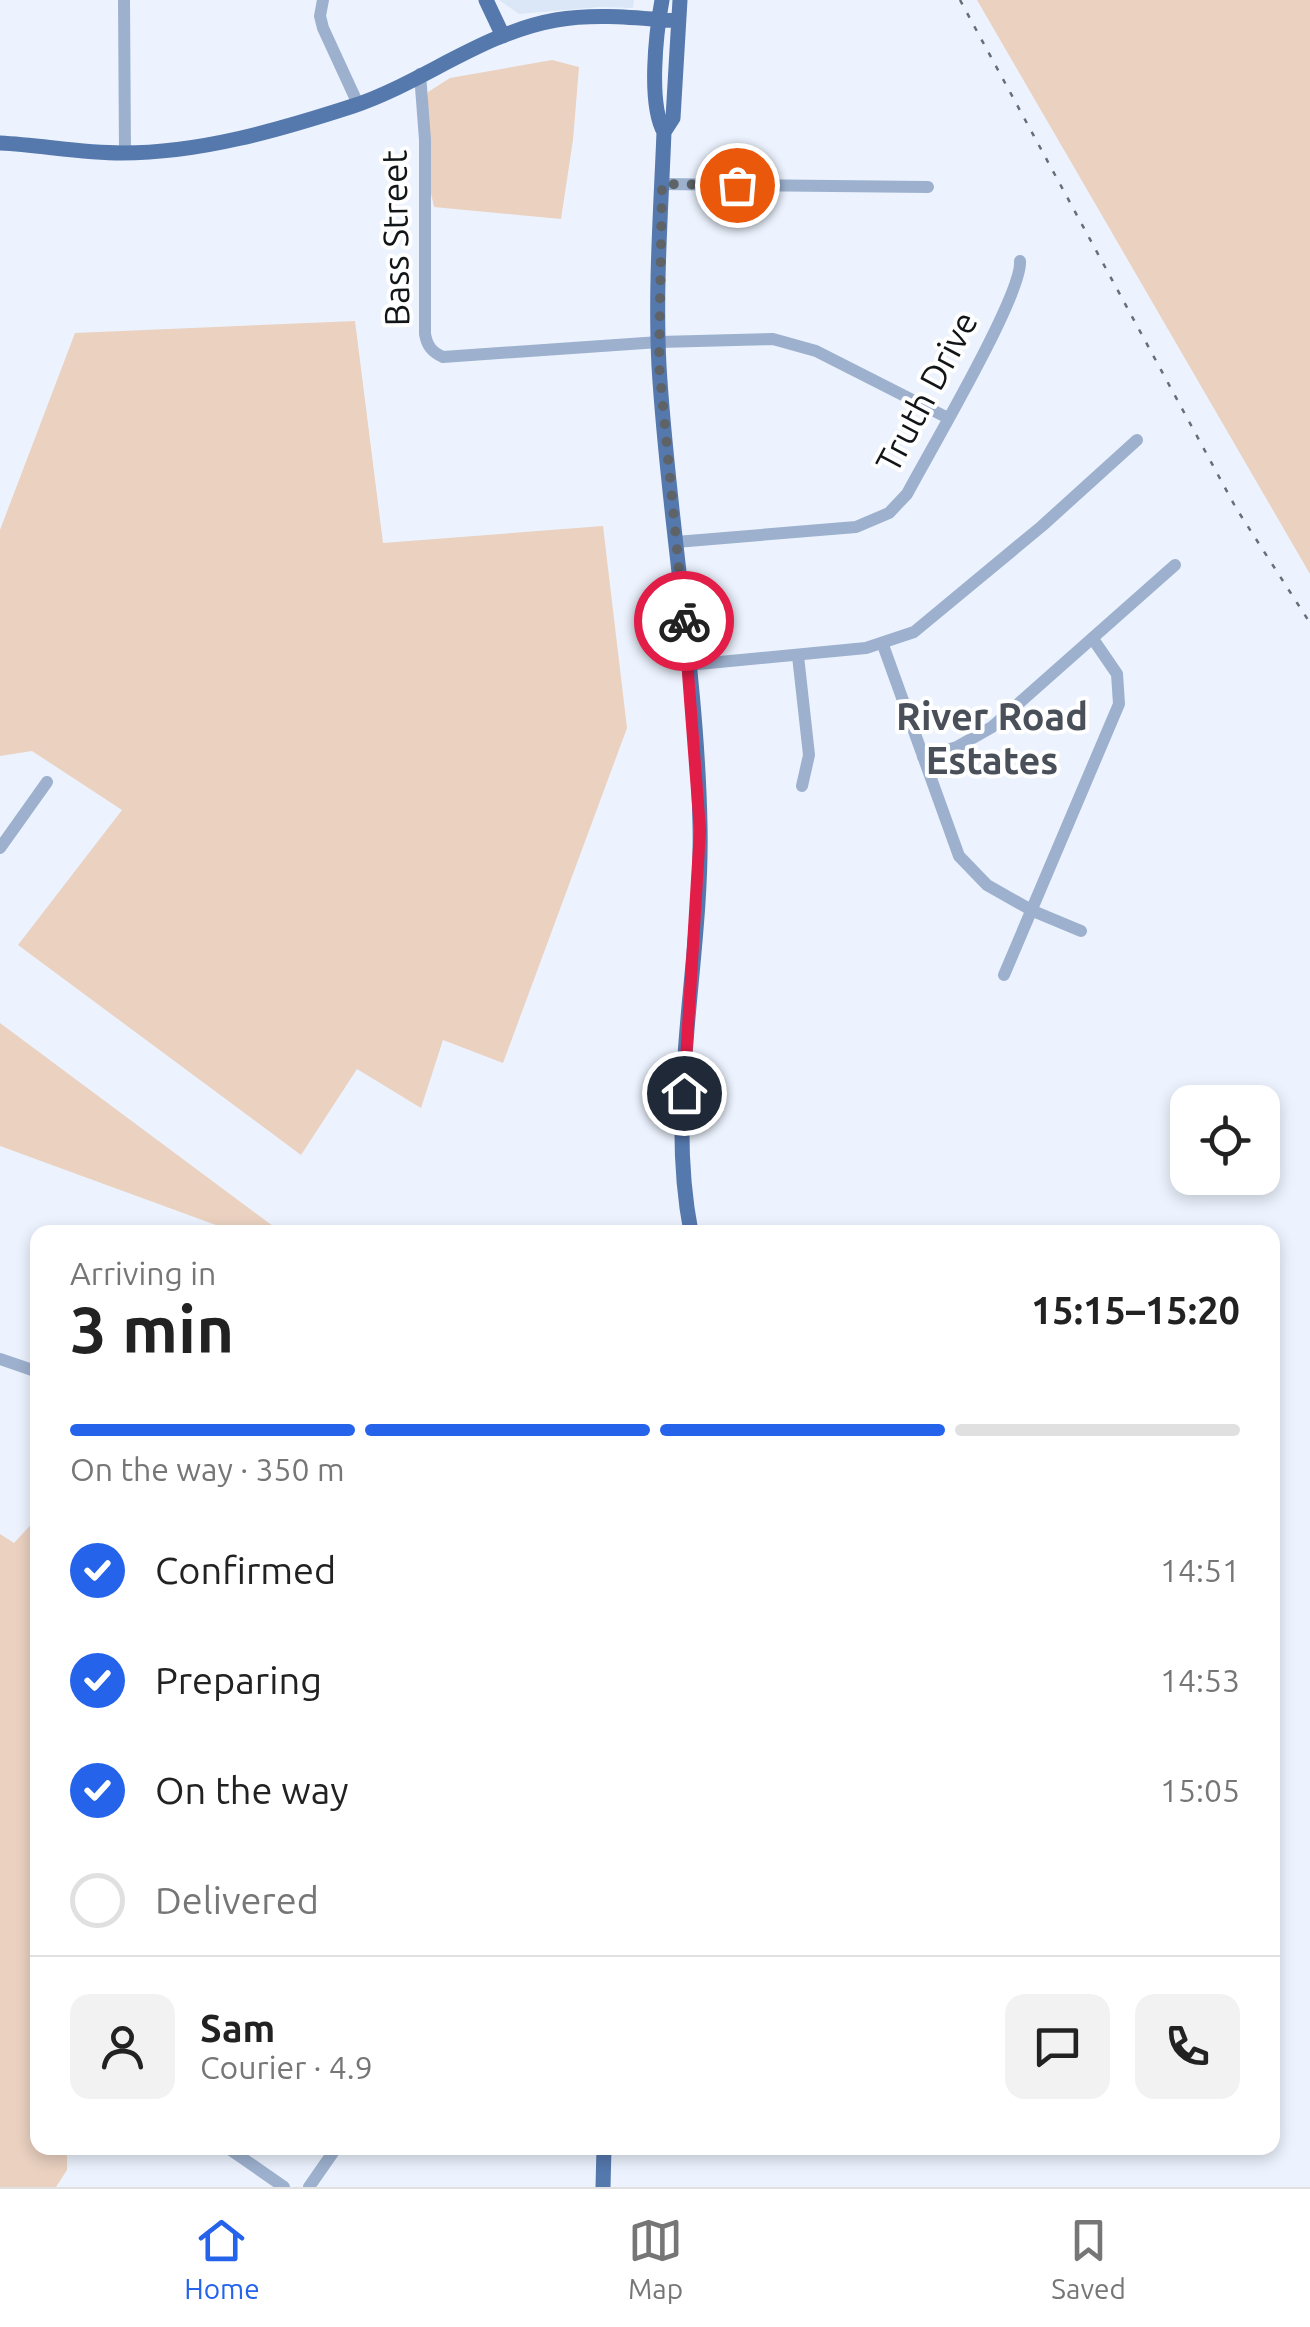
<!DOCTYPE html>
<html lang="en">
<head>
<meta charset="utf-8">
<style>
	:root { --surface:#fff; --page:#f2f2f2; --text:#222; --muted:#767676; --line:#e0e0e0; --accent:#2563eb }
	body { margin:0; font-family:Ubuntu,sans-serif; background:var(--page); color:var(--text); height:100vh; display:flex; flex-direction:column; font-size:38px; white-space:nowrap }
	* { box-sizing:border-box; margin:0 }
	p { font-size:32px; color:var(--muted) }
	.icon { flex:none; width:55px; height:55px; fill:none; stroke:currentColor; stroke-width:2; stroke-linecap:round; stroke-linejoin:round }
	.map { position:relative; flex:1; overflow:hidden }
	.panel { position:absolute; left:30px; top:1225px; width:1250px; height:930px; display:flex; flex-direction:column; background:var(--surface); border-radius:20px; box-shadow:0 5px 15px #0003 }
	.panel>* { flex:none }
	.controls { position:absolute; left:1170px; top:1085px; display:grid; gap:20px }
	.controls a { display:grid; place-items:center; width:110px; height:110px; border-radius:20px; background:var(--surface); box-shadow:0 5px 15px #0003; font-size:50px }
	.pin { position:absolute; display:grid; place-items:center; width:85px; height:85px; color:#fff; margin:-42px; border:5px solid #fff; border-radius:50%; box-shadow:0 2px 10px #0007 }
	.courier { position:absolute; display:grid; place-items:center; width:100px; height:100px; margin:-50px; border:8px solid #e11d48; border-radius:50%; background:#fff; color:#222; box-shadow:0 2px 12px #0007 }
	.head em { font-style:normal; font-weight:600 }
	.head div { display:flex; flex-direction:column-reverse }
	.head { display:flex; align-items:center; justify-content:space-between; height:170px; padding:0 40px }
	h1 { font-size:65px; font-weight:600; line-height:75px }
	.bar { display:grid; grid-template-columns:repeat(4,1fr); gap:15px 10px; align-content:center; height:120px; padding:0 40px }
	.bar i { height:12px; border-radius:8px; background:var(--line) }
	.bar .active { background:var(--accent) }
	.bar p { grid-column:span 4 }
	.line { display:flex; align-items:center; gap:25px; padding:0 40px; border-top:2px solid var(--line) }
	.line div { flex:1 }
	.round { display:grid; place-items:center; flex:none; width:105px; height:105px; border-radius:20px; background:var(--page) }
	ol { padding:0 40px; list-style:none }
	li { display:flex; align-items:center; gap:30px; height:110px }
	li p { margin-inline-start:auto }
	li .icon { padding:10px; border-radius:50%; background:var(--accent); color:#fff; stroke-width:4 }
	li:last-child { color:var(--muted) }
	li i { width:55px; height:55px; border:5px solid var(--line); border-radius:50% }
	.tabs { display:flex; justify-content:space-around; align-items:center; height:140px; border-top:2px solid var(--line); background:var(--surface); font-size:28px; color:var(--muted) }
	.tabs a { display:grid; justify-items:center; gap:5px }
	.tabs .active { color:var(--accent) }
	.map>svg:first-child { display:block }
	.built { fill:#dbe6f6 }
	.green { fill:#ead1c0 }
	.lines { fill:none; stroke-linecap:round; stroke-linejoin:round }
	.minor { stroke:#9db1ce; stroke-width:12 }
	.major { stroke:#5578ad; stroke-width:15 }
	.rail { stroke:#696e74; stroke-width:2.5; stroke-dasharray:5 10; stroke-linecap:butt }
	.done { stroke:#5e6368; stroke-width:10; stroke-dasharray:0 18 }
	.route { stroke:#e11d48; stroke-width:12 }
	.labels { text-anchor:middle; stroke-width:8; stroke-linejoin:round; paint-order:stroke }
	.street-label { font-size:35px; fill:#121518; stroke:#fff }
	.neighbourhood-label { font-size:38px; font-weight:bold; fill:#4a5059; stroke:#fff }
</style>
</head>
<body>
<div class="map">
<svg width="1310" height="2187" viewBox="0 0 1310 2187">
	<rect width="100%" height="100%" fill="#ecf3fe"/>
	<path class="built" d="M499,0H634L633,8L599,7L519,14Z"/>
	<path class="green" d="M977,0H1310V574Z
		M552,60L579,67L573,140L561,219L434,207L420,143L428,92L450,78Z
		M355,321L383,543L603,526L627,728L503,1063L443,1040L421,1108L357,1069L301,1155L18,945L122,810L32,751L0,756V530L75,333Z
		M0,1023L281,1232H235L0,1146Z
		M37,1518L38,2148H67V2170L56,2187H0V1534L14,1543Z"/>
	<g class="lines">
		<path class="minor" d="M124,0L125,153
			M323,0L320,16L323,28L358,104
			M420,74L425,140V334C427,346 432,352 443,357L659,342L773,339L816,351L948,418
			M662,184L928,187
			M676,542L856,527L889,513L907,494C928,454 1023,294 1020,261
			M883,645L959,856L987,885L1033,911L1081,931
			M798,656L809,755L802,786
			M688,665L866,648L914,632L1042,526L1137,440
			M923,757L957,747L992,727L1175,565
			M0,848L47,782
			M1004,975L1119,704L1117,674L1093,639
			M0,1359L38,1372
			M228,2148L284,2187
			M309,2187L334,2151"/>
		<path class="major" d="M486,0L503,36
			M662,0C656,33 648,103 664,132C661,209 655,288 659,366C668,519 697,672 700,825C703,961 665,1099 691,1232
			M664,132L673,118L680,0
			M0,143C41,145 80,153 122,153C200,153 279,130 353,106C422,83 482,33 556,20C596,13 637,18 678,21
			M603,2187L604,2148"/>
		<path class="rail" d="M960,0L1236,508L1310,623"/>
	</g>
	<g class="lines">
		<path class="done" d="M684,621L659,365L662,184L737,185"/>
		<path class="route" d="M684,1093L700,830L684,621"/>
	</g>
	<g class="labels">
		<g class="street-label">
			<text transform="translate(396 238) rotate(-91)" y="12">Bass Street</text>
			<text transform="translate(927 392) rotate(-62)" y="12">Truth Drive</text>
		</g>
		<g class="neighbourhood-label">
			<text x="992" y="730">River Road<tspan x="992" dy="44">Estates</tspan></text>
		</g>
	</g>
</svg>
<div class="controls">
<a><svg class="icon" aria-label="locate" viewBox="0 0 24 24"><circle cx="12" cy="12" r="6"/><path d="M12 2v4M12 18v4M2 12h4M18 12h4"/></svg></a>
</div>
<div class="pin" style="left:737px;top:185px;background:#ea580c"><svg class="icon" aria-label="bag" viewBox="0 0 24 24"><path d="M5 8h14l-1 12H6zM9 8a3 3 0 0 1 6 0"/></svg></div>
<div class="pin" style="left:684px;top:1093px;background:#1f2937"><svg class="icon" aria-label="home" viewBox="0 0 24 24"><path d="M3 11l9-7 9 7M6 9v11h12V9"/></svg></div>
<div class="courier" style="left:684px;top:621px"><svg class="icon" aria-label="bike" viewBox="0 0 24 24"><circle cx="6" cy="16" r="4"/><circle cx="18" cy="16" r="4"/><path d="M6 16l4-8h5l3 8M10 8l3 8H6M13 5h3"/></svg></div>
<section class="panel">
<div class="head"><div><h1>3 min</h1><p>Arriving in</p></div><em>15:15–15:20</em></div>
<div class="bar"><i class="active"></i><i class="active"></i><i class="active"></i><i></i><p>On the way · 350 m</p></div>
<ol>
<li><svg class="icon" aria-label="check" viewBox="0 0 24 24"><path d="M5 12l5 5 9-10"/></svg>Confirmed<p>14:51</p></li>
<li><svg class="icon" aria-label="check" viewBox="0 0 24 24"><path d="M5 12l5 5 9-10"/></svg>Preparing<p>14:53</p></li>
<li><svg class="icon" aria-label="check" viewBox="0 0 24 24"><path d="M5 12l5 5 9-10"/></svg>On the way<p>15:05</p></li>
<li><i></i>Delivered</li>
</ol>
<div class="line" style="height:180px"><a class="round"><svg class="icon" aria-label="person" viewBox="0 0 24 24"><circle cx="12" cy="8" r="4"/><path d="M4 21q1-7 8-7t8 7"/></svg></a><div><b>Sam</b><p>Courier · 4.9</p></div><a class="round"><svg class="icon" aria-label="chat" viewBox="0 0 24 24"><path d="M4 5h16v11H9l-5 4z"/></svg></a><a class="round"><svg class="icon" aria-label="phone" viewBox="0 0 24 24"><path d="M5 4h4l2 5-3 2q2 4 5 5l2-3 5 2v4C11 20 4 13 5 4z"/></svg></a></div>
</section>
</div>
<nav class="tabs">
<a class="active"><svg class="icon" aria-label="home" viewBox="0 0 24 24"><path d="M3 11l9-7 9 7M6 9v11h12V9"/></svg>Home</a>
<a><svg class="icon" aria-label="map" viewBox="0 0 24 24"><path d="M3 6l6-2 6 2 6-2v14l-6 2-6-2-6 2zM9 4v14M15 6v14"/></svg>Map</a>
<a><svg class="icon" aria-label="saved" viewBox="0 0 24 24"><path d="M7 4h10v16l-5-4-5 4z"/></svg>Saved</a>
</nav>
</body>
</html>
